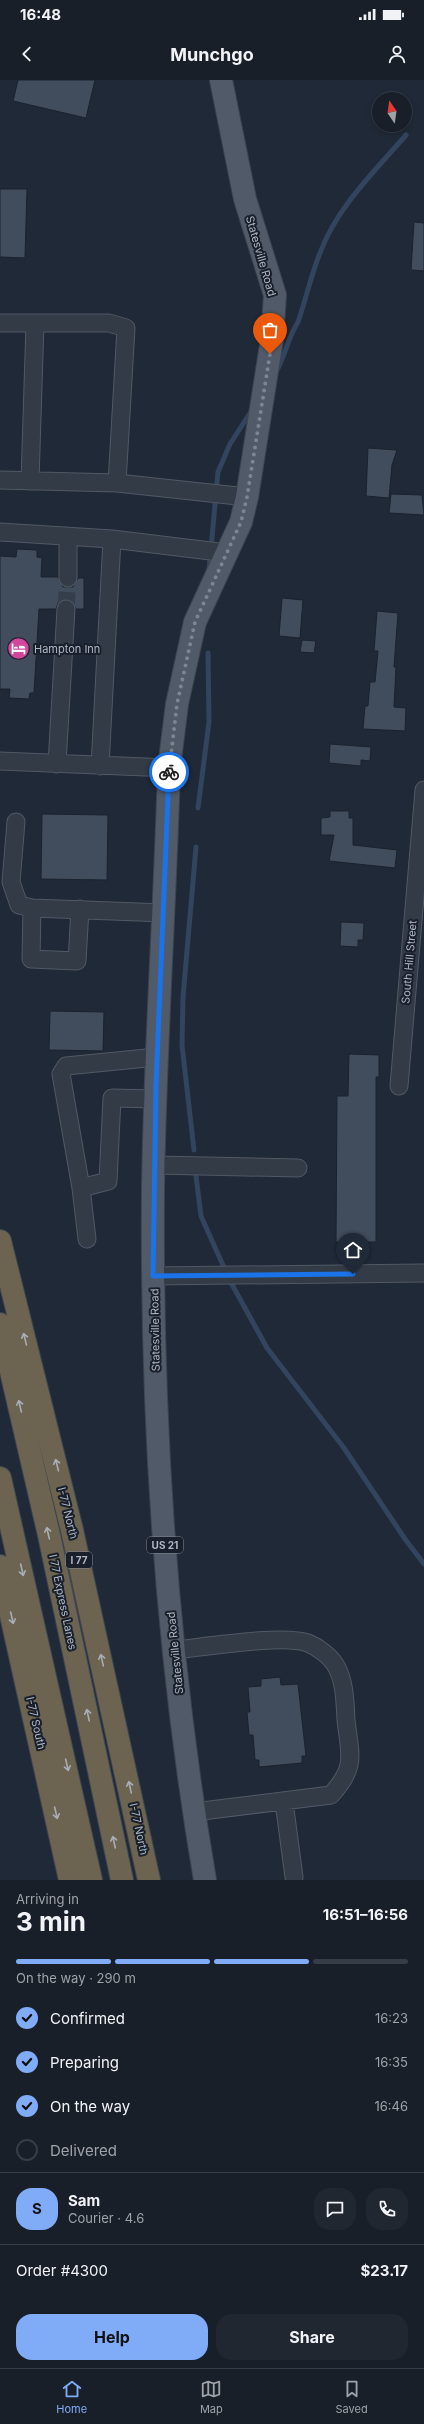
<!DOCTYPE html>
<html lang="en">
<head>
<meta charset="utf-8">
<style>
	:root { --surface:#181f29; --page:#212731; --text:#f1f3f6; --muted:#9fa2a8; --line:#363d46; --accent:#80abf6 }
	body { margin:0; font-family:Inter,sans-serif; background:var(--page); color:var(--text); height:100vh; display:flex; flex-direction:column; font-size:15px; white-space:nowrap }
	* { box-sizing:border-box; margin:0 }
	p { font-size:13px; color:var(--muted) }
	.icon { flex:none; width:22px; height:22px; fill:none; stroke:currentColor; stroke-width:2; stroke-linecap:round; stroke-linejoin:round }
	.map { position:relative; height:1800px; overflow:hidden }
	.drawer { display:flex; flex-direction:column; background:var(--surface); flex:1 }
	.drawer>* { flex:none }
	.needle { width:26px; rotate:347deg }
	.tools { position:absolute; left:372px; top:12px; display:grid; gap:8px }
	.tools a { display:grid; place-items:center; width:40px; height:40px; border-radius:50%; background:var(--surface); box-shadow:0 2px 6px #0003,0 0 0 1px var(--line); font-size:20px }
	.pin { position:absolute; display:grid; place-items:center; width:34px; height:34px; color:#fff; margin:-41px -17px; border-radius:50% 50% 50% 0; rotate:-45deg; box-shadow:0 0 4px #0007 }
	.pin .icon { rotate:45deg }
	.courier { position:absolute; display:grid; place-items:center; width:40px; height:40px; margin:-20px; border:3px solid #1a73e8; border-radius:50%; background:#fff; color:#222; box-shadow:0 1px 5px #0007 }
	.headline em { font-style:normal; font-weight:700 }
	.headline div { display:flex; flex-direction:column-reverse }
	.headline { display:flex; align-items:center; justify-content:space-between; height:68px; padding:0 16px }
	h1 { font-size:26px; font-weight:700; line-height:30px }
	.bar { display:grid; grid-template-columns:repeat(4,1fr); gap:6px 4px; align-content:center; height:48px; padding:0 16px }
	.bar i { height:5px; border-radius:3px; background:var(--line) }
	.bar .selected { background:var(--accent) }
	.bar p { grid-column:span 4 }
	.line { display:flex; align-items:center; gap:10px; padding:0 16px; border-top:1px solid var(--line) }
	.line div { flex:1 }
	.round { display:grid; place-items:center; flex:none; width:42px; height:42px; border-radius:16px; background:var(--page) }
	ol { padding:0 16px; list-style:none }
	li { display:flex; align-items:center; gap:12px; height:44px }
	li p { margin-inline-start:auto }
	li .icon { padding:4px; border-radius:50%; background:var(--accent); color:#111; stroke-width:4 }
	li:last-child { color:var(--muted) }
	li i { width:22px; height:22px; border:2px solid var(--line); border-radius:50% }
	.cta { display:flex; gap:8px; margin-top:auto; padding:8px 16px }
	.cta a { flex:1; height:46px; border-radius:16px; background:var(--accent); color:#111; font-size:16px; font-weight:700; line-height:46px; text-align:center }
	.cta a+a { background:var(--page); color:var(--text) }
	.status { display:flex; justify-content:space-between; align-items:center; height:28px; padding:0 20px; background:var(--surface); direction:ltr }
	.status svg { height:11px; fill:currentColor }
	header { display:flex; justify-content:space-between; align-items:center; height:52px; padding:0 16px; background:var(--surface); font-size:18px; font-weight:700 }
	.tabs { display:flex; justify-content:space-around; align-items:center; height:56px; border-top:1px solid var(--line); background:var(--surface); font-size:11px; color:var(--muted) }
	.tabs a { display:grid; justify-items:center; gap:2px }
	.tabs .selected { color:var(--accent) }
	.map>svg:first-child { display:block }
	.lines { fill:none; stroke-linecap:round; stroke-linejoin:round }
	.stream { stroke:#33445e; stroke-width:5 }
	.building { fill:#414c5c; stroke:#1b222e }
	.minor-tunnel { stroke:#353e4c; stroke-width:17; stroke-dasharray:17 8; stroke-linecap:butt }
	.minor-casing { stroke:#515965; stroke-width:19 }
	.major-casing { stroke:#3d4451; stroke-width:24 }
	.highway-casing { stroke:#3e4652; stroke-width:24 }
	.minor { stroke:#333b47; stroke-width:17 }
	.major { stroke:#515a68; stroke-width:22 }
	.highway { stroke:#6d6351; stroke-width:22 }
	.oneway { stroke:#a8aeb8 }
	.done { stroke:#7c8593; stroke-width:4; stroke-dasharray:0 7.2 }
	.route { stroke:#1a73e8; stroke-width:5 }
	.labels { text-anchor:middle; stroke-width:4; stroke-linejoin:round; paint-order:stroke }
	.shield { fill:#19202c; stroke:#818996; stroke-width:1 }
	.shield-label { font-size:10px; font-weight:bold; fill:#aeb6c4 }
	.street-label { font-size:11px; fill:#aeb6c4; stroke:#19202c }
	.poi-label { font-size:11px; fill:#aeb6c4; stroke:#19202c; text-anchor:start }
</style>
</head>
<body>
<div class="status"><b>16:48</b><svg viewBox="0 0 49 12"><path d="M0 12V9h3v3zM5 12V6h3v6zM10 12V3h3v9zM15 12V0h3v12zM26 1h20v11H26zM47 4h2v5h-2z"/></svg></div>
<header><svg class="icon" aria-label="back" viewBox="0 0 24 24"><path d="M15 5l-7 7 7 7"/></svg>Munchgo<svg class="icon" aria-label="person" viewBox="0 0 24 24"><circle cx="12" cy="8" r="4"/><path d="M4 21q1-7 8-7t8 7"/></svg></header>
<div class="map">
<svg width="424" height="1800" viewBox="0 0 424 1800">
	<rect width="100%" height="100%" fill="#202937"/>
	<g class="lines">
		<path class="stream" d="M275,294C285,278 287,259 298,242C306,219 311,195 320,173C337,127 375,91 406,55
			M209,490L218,392L230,364L252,330
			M198,728L209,642L208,573
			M194,1070L182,965L183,917L196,767
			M196,1096L201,1136L226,1192
			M229,1199L267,1268L344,1368L405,1459L424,1484"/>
	</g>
	<path class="building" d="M18,0H95L86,38L13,21Z
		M0,109H27L25,178L0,177Z
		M414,142L424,143V191L411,190Z
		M368,368L397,370L392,385L389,418L366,416Z
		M391,414L422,415L424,435L389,433Z
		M17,469L37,470V477L42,478L41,497H58L63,507H73L78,498H84V529H76L72,521L66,519L58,523L56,529H39L34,613H30L29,619L9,618L10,609H0V476L16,477Z
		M282,518L303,520L300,558L279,556Z
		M377,531L398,533L394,587H396L394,627L406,628L405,651L363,649L365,626H368L370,602H375L378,571H374Z
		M302,560L316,561L314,573L300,572Z
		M330,664L371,667L370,681L361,680V686L329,683Z
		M330,731H349V738H353V765L397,770L395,788L329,781L334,755H321V738L330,737Z
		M42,734L108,735L107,800L41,799Z
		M341,842L364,843L363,860H358V867L340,866Z
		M50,931L104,932L103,971L49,970Z
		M349,974L379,975V997H376V1162H336L337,1016H348Z
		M280,1597L281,1605L298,1604L306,1676H302V1683L259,1687V1680H255L253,1655H249L247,1632H250L248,1607L261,1606V1599Z"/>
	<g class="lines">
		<path class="minor-tunnel" d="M66,529L68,498"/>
		<defs>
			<path id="minor" d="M0,243H109L126,248L117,403
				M0,400L117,403L247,417
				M30,401L35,243
				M0,452L112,459L227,473
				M68,498V456
				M0,681L169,688
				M57,684L66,529
				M100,686L112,459
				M16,742L11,802L19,825L32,828
				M80,829L77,881L31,879L32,828L165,833
				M399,1006L424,710
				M154,1085L298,1088
				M81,1108L108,1101L112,1018L156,1019
				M87,1159L81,1108L61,994L66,986L157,977
				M153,1196L424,1193
				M175,1570C204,1567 284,1554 308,1563C318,1567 331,1577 336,1586C345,1602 345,1622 346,1640C350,1676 357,1686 331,1715L194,1732
				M284,1722L294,1797"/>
			<path id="major" d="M205,1800C166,1572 151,1339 153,1108C155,968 165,828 169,688L177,624L195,542L241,442L247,417L272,259L275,215L245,119L221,0"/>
			<path id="highway" d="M0,1161L72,1450L149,1800
				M0,1244L49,1455L122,1800
				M0,1398L91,1800
				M0,1486L70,1800"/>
		</defs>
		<use href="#minor" class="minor-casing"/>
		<use href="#major" class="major-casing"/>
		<use href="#highway" class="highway-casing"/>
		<use href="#minor" class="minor"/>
		<use href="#major" class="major"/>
		<use href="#highway" class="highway"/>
	</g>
	<defs><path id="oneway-shaft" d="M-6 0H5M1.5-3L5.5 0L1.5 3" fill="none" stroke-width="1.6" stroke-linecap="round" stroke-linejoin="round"/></defs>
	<g class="oneway">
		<use href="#oneway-shaft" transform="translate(25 1259) rotate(-104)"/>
		<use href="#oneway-shaft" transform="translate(20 1326) rotate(-103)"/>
		<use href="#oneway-shaft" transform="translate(57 1385) rotate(-104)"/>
		<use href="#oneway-shaft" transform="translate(48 1453) rotate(-103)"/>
		<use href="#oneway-shaft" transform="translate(22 1490) rotate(77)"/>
		<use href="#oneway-shaft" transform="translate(12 1538) rotate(77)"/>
		<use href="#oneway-shaft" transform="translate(102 1580) rotate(-103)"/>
		<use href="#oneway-shaft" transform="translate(88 1635) rotate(-102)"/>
		<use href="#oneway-shaft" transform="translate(67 1685) rotate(77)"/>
		<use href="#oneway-shaft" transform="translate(130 1707) rotate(-102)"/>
		<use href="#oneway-shaft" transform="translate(56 1733) rotate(77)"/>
		<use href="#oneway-shaft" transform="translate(114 1762) rotate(-102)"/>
	</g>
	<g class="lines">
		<path class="done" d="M169,692L177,624L195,542L241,442L247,417L270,274"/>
		<path class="route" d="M169,692L156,1005L153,1196L353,1194"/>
	</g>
	<defs>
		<symbol id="hotel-disc" viewBox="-11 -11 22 22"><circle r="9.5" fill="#d1479c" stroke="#19202c"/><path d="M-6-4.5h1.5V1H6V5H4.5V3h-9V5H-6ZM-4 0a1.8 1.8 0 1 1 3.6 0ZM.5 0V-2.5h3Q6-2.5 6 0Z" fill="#fff"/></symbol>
	</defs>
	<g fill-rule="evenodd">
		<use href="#hotel-disc" x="6" y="556" width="25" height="25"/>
	</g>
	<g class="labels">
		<g class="shield">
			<rect x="147" y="1457" width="36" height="16" rx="3"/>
			<rect x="66" y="1472" width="26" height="16" rx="3"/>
		</g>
		<g class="shield-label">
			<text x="165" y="1469">US 21</text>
			<text x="79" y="1484">I 77</text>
		</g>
		<g class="street-label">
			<text transform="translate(261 176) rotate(74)" y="4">Statesville Road</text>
			<text transform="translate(409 882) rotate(-85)" y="4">South Hill Street</text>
			<text transform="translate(155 1250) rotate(-91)" y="4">Statesville Road</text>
			<text transform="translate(68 1433) rotate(76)" y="4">I-77 North</text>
			<text transform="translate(63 1522) rotate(78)" y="4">I 77 Express Lanes</text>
			<text transform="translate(175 1573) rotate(-96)" y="4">Statesville Road</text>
			<text transform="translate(36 1643) rotate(77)" y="4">I-77 South</text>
			<text transform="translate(139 1749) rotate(78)" y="4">I-77 North</text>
		</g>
		<g class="poi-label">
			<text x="34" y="573">Hampton Inn</text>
		</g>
	</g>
</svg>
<div class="tools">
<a><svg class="needle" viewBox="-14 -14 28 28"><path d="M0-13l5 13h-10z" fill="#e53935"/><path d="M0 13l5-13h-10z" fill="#9fa2a8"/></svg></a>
</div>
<div class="pin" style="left:270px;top:274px;background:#ea580c"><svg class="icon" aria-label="bag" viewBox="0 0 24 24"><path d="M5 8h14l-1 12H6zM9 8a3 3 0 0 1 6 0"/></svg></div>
<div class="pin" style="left:353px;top:1194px;background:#1f2937"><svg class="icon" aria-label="home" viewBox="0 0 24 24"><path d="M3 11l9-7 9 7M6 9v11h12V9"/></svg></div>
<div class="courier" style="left:169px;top:692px"><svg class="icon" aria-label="bike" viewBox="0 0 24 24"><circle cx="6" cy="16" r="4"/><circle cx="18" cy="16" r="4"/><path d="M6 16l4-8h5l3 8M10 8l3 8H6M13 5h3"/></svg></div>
</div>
<section class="drawer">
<div class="headline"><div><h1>3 min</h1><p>Arriving in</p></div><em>16:51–16:56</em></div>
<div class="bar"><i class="selected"></i><i class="selected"></i><i class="selected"></i><i></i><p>On the way · 290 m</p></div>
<ol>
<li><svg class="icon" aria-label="check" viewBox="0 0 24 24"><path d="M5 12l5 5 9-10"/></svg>Confirmed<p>16:23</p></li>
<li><svg class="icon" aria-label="check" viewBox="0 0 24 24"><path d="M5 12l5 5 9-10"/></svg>Preparing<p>16:35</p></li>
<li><svg class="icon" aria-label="check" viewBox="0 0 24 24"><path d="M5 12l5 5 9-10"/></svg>On the way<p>16:46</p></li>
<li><i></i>Delivered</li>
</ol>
<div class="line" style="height:72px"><b class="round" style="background:var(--accent);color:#111">S</b><div><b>Sam</b><p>Courier · 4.6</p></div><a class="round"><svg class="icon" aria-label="chat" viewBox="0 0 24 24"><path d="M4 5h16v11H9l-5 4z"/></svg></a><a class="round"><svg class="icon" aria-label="phone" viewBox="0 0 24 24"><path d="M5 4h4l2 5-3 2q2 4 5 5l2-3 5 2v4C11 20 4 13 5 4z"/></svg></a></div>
<div class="line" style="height:52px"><div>Order #4300</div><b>$23.17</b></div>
<div class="cta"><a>Help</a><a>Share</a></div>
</section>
<nav class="tabs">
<a class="selected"><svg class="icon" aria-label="home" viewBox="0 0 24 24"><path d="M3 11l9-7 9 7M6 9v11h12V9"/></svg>Home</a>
<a><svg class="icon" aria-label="map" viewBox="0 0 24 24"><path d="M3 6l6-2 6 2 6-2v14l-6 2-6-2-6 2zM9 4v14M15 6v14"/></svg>Map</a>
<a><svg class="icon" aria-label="saved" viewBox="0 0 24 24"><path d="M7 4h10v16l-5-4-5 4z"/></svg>Saved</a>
</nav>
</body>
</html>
